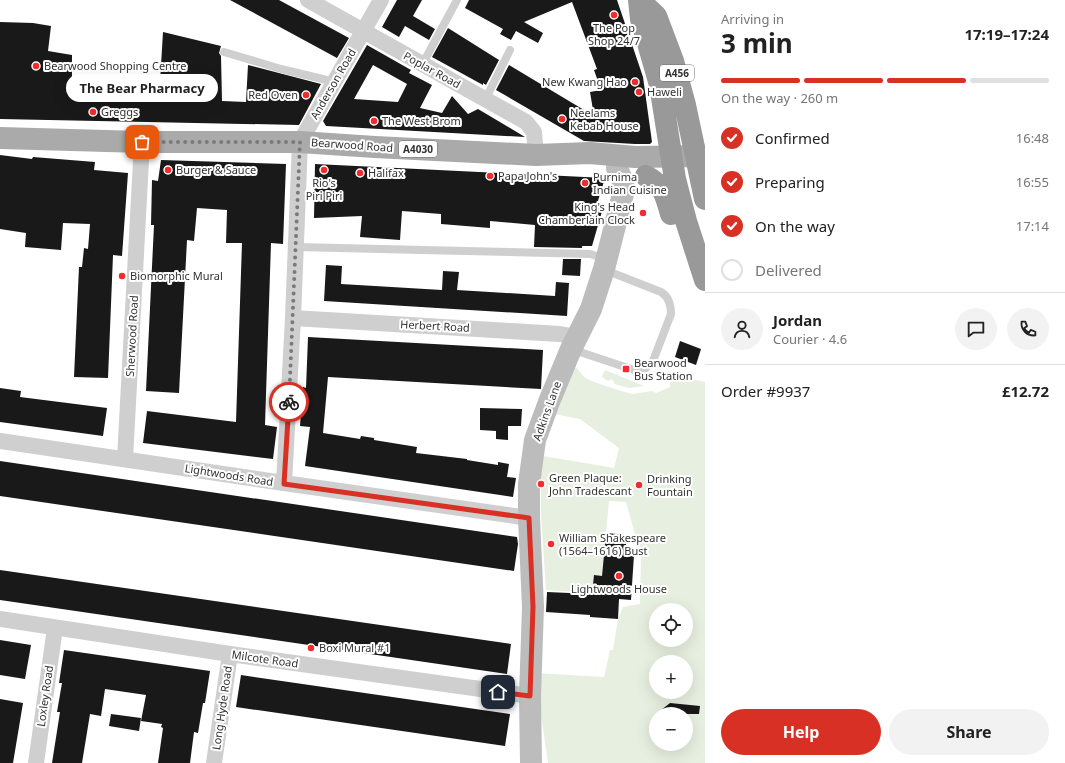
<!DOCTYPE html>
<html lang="en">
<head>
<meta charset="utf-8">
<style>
	:root { --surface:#fff; --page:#f2f2f2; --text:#222; --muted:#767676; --line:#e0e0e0; --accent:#d93025 }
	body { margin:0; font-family:"Noto Sans",sans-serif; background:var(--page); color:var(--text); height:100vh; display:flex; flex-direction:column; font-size:15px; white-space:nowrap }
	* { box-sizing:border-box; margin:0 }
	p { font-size:13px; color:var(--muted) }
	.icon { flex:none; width:22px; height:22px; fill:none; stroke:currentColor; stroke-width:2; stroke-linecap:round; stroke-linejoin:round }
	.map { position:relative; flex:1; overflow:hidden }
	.details { display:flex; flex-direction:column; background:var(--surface); width:360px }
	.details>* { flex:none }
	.buttons { position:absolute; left:649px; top:603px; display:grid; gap:8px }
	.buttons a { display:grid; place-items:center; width:44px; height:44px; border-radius:50%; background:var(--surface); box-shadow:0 4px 16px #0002; font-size:20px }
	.pin { position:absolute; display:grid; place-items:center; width:34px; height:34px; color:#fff; margin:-17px; border-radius:8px; box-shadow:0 2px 6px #0006 }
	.courier { position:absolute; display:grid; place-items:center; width:40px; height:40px; margin:-20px; border:3px solid #d93025; border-radius:50%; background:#fff; color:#222; box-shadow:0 1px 5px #0007 }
	.bubble { position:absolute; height:28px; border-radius:14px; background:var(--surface); box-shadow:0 4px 16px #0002; font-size:13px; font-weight:700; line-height:28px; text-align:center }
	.summary em { font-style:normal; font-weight:700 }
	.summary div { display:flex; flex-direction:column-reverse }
	.summary { display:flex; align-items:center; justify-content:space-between; height:68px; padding:0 16px }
	h1 { font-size:26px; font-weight:700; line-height:30px }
	.bar { display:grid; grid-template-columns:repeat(4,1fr); gap:6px 4px; align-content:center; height:48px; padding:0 16px }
	.bar i { height:5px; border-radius:3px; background:var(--line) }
	.bar .on { background:var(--accent) }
	.bar p { grid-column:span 4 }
	.line { display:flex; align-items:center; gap:10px; padding:0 16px; border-top:1px solid var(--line) }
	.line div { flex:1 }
	.round { display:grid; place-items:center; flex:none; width:42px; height:42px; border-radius:21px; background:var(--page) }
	ol { padding:0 16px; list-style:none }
	li { display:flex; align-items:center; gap:12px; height:44px }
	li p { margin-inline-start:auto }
	li .icon { padding:4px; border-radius:50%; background:var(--accent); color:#fff; stroke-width:4 }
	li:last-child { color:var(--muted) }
	li i { width:22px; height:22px; border:2px solid var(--line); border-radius:50% }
	.primary-button { display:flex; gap:8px; margin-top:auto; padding:8px 16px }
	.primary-button a { flex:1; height:46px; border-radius:24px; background:var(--accent); color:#fff; font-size:16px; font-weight:700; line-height:46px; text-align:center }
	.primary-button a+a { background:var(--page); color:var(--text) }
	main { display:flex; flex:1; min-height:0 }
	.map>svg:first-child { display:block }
	.green { fill:#e7efe0; fill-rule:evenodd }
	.building { fill:#191919; fill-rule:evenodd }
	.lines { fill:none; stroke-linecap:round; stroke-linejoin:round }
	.lane { stroke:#cfcfcf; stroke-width:8 }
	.street { stroke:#cfcfcf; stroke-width:16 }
	.secondary { stroke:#bcbcbc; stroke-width:22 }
	.primary { stroke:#aaa; stroke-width:22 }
	.highway { stroke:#999; stroke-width:22 }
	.done { stroke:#7a7a7a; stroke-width:4; stroke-dasharray:0 7.2 }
	.route { stroke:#d93025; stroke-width:5 }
	.poi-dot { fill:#f42a2e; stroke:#fff; stroke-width:1.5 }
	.labels { text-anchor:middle; stroke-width:4; stroke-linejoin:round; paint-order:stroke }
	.shield { fill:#fff; stroke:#707070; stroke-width:1 }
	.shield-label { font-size:10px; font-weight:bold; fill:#323232 }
	.poi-label { font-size:11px; fill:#323232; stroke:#fff; text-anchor:start }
	.street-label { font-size:11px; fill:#323232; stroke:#fff }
</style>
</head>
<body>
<main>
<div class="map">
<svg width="705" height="763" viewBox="0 0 705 763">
	<rect width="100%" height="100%" fill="#fff"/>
	<path class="green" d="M574,368H577L584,377L591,381L618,390L632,394L652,391L656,393L670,387V382C682,379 693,379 705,382V763H548L535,673L604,677L610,650H613L618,619L623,607L640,604L641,555L626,502L609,501L602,576L592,593L546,590L541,515V468L543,456L614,468L619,448L580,419L554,414ZM656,610H686V640H656ZM656,662H686V692H656ZM656,714H686V744H656Z
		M605,370L644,386L629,388L614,384V381L610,379L609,381L604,379L602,376Z"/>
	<path class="building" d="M230,0H279L349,38L337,58Z
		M397,0H422L413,16L435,29L429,40L405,26L399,37L382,27Z
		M469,0H617L643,77L652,142L650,144H635L584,141L496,90L509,65L594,116L590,92L601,90L594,70L597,69L572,2L524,22L543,33L538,43L516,31L511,40L500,34L503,29L465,8Z
		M0,22L33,23L51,26L48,51L72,55V77L160,82L163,32L221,46L219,53L221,56L222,101L246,102L248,65L321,84L299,125L0,119Z
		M448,28L499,60L486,85L483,83V85L432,57Z
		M367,45L411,70L409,73L432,85L420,108L442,113L452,96L468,114L478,109L525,137L326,126L323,121ZM373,65L407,84L398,102L354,99Z
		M0,155L32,159L33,157L95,162L94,170L128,173L122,256L113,255L108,378L74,377L79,267H82L84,248L88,249L90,224L63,223L61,250L25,247L26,233L0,229Z
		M161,160L286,164L283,244L271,243L265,425L277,427L273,459L143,443L147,411L236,422L242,243H226L227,210L197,208L194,241L187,240L179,393L146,391L154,225H151L152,180L158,181Z
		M315,164L605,178L597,204L603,208L592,246H582V248L534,247L535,225L490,221V228L441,224V214L402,211L400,240L360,237L362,216L314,218Z
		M563,259H581L580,276L562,275Z
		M326,265L342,266L341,284L442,290L443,271L459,272L457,290L555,296L556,282L569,283L567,316L324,301Z
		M308,337L543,350L541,389L328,377L323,433L360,439L361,436L374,438V440L417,447L416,453L467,459V460L498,465V462L509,464L507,477L516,478L513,497L305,466L310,427L300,426L303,387L306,388Z
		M680,341L701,349L696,365L675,357Z
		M0,388L21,391L20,397L107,408L103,436L0,422Z
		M480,408L522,409L521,426H508V440L496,439V431L480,430Z
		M0,461L517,537L518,544L514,571L0,496Z
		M606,533L627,535L625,554L634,555L631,600L619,599L618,619L590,617V615L546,612L547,592L592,594L594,575L602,576Z
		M0,570L511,644L507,674L0,600Z
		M0,640L31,645L25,679L0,675Z
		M64,650L210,671L205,703H203L198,733L194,732L190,763H158L163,728L161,727L162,724L141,721L146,695L105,689L101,716L90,714L82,763H52L60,712H57L62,683H59Z
		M241,675L510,714L505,746L236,707Z
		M0,699L23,703L13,763H0Z
		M670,703L700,706L699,714H656Z
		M111,714L141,718L139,731L109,726Z"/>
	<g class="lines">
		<path class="lane" d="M224,52L281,69L335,82
			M422,65L457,0
			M485,100L510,50
			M296,247L590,254L607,259
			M571,349L637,371H643L653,361L671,314C671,305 669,297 661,292L605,270"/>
		<path class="street" d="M308,0L526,122L534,132L536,155
			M293,318L560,334L576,337
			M0,441L284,483L529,518
			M125,459L142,142
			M284,483L293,318L300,142L381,0
			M0,619L230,654L530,696
			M36,763L55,628
			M214,763L230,654"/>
		<path class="secondary" d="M531,763L530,696L533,607L529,518V484L535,440L549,402L571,349L591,309L604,269L624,190L623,182L617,168"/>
		<path class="primary" d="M0,138L142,142H300L375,147L536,155L590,153L635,157L705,156"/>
		<path class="highway" d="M639,0L641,19L660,85L675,179L686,221L705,280
			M639,0L656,16L673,61L685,105L705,199
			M646,176C665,187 665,194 671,214"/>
	</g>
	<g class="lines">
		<path class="done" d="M142,142H300L289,402"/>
		<path class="route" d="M289,402L284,484L529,518L533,607L530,696L498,692"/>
	</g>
	<g class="poi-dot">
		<circle cx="614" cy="15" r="4"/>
		<circle cx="36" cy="66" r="4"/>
		<circle cx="635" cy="82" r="4"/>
		<circle cx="639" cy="92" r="4"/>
		<circle cx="306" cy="95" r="4"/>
		<circle cx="93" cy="112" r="4"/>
		<circle cx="562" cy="119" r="4"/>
		<circle cx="374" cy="121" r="4"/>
		<circle cx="168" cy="170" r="4"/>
		<circle cx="324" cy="170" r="4"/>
		<circle cx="360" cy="173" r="4"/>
		<circle cx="490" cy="176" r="4"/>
		<circle cx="585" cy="183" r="4"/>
		<circle cx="643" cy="213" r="4"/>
		<circle cx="122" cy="276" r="4"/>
		<rect x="622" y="365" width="8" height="8" rx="2"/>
		<circle cx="541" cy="484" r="4"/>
		<circle cx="639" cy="485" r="4"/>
		<circle cx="551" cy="544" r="4"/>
		<circle cx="619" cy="576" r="4"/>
		<circle cx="311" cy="648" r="4"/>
	</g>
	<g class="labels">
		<g class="shield">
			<rect x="660" y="65" width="34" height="16" rx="3"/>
			<rect x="399" y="141" width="38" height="16" rx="3"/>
		</g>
		<g class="shield-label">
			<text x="677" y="77">A456</text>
			<text x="418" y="153">A4030</text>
		</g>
		<g class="poi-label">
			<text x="614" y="32" text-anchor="middle">The Pop<tspan x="614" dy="13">Shop 24/7</tspan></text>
			<text x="44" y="70">Bearwood Shopping Centre</text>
			<text x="627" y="86" text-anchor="end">New Kwang Hao</text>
			<text x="647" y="96">Haweli</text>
			<text x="298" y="99" text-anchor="end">Red Oven</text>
			<text x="101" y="116">Greggs</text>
			<text x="570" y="117">Neelams<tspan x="570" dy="13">Kebab House</tspan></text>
			<text x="382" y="125">The West Brom</text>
			<text x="176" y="174">Burger &amp; Sauce</text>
			<text x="368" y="177">Halifax</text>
			<text x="498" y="180">Papa John's</text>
			<text x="593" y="181">Purnima<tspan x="593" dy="13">Indian Cuisine</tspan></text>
			<text x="324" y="187" text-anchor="middle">Rio's<tspan x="324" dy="13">Piri Piri</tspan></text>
			<text x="635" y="211" text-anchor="end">King's Head<tspan x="635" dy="13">Chamberlain Clock</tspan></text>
			<text x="130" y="280">Biomorphic Mural</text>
			<text x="634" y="367">Bearwood<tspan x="634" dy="13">Bus Station</tspan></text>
			<text x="549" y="482">Green Plaque:<tspan x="549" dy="13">John Tradescant</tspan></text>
			<text x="647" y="483">Drinking<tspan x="647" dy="13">Fountain</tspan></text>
			<text x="559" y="542">William Shakespeare<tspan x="559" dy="13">(1564–1616) Bust</tspan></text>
			<text x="619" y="593" text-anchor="middle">Lightwoods House</text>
			<text x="319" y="652">Boxi Mural #1</text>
		</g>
		<g class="street-label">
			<text transform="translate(432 70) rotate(29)" y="4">Poplar Road</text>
			<text transform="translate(333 84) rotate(-60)" y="4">Anderson Road</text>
			<text transform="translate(352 145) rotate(4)" y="4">Bearwood Road</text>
			<text transform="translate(435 326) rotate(3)" y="4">Herbert Road</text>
			<text transform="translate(132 336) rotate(-87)" y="4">Sherwood Road</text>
			<text transform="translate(547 411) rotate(-70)" y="4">Adkins Lane</text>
			<text transform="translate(229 475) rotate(9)" y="4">Lightwoods Road</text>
			<text transform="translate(265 659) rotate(8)" y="4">Milcote Road</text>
			<text transform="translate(45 696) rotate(-82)" y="4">Loxley Road</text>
			<text transform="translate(222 708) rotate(-82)" y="4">Long Hyde Road</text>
		</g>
	</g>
</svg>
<div class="buttons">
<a><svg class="icon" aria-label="locate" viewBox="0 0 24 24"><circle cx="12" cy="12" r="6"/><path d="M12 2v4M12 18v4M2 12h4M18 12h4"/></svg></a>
<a>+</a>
<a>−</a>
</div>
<div class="pin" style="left:142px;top:142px;background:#ea580c"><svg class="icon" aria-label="bag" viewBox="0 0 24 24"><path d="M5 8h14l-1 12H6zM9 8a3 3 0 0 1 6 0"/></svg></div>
<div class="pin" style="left:498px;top:692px;background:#1f2937"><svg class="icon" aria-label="home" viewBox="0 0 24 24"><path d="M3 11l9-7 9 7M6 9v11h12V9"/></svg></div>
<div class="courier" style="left:289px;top:402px"><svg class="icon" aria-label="bike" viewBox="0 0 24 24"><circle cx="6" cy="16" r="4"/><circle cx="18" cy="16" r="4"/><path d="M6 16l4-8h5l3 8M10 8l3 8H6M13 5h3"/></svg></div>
<div class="bubble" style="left:66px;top:74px;width:152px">The Bear Pharmacy</div>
</div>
<section class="details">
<div class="summary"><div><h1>3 min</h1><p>Arriving in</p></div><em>17:19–17:24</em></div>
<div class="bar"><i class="on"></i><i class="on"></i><i class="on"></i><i></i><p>On the way · 260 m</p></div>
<ol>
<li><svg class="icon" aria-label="check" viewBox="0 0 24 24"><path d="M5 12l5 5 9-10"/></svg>Confirmed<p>16:48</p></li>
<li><svg class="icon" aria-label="check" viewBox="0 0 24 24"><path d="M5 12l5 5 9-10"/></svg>Preparing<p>16:55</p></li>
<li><svg class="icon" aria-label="check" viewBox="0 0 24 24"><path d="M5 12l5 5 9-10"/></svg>On the way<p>17:14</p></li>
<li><i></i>Delivered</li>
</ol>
<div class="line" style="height:72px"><a class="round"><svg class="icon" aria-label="person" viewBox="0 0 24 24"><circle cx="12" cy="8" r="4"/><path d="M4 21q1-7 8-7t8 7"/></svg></a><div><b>Jordan</b><p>Courier · 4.6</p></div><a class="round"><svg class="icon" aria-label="chat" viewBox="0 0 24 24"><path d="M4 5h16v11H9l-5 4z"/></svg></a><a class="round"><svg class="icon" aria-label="phone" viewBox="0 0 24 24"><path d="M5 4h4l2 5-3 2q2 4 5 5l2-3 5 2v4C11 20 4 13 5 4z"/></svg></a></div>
<div class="line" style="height:52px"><div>Order #9937</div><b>£12.72</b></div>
<div class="primary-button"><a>Help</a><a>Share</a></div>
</section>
</main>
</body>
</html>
